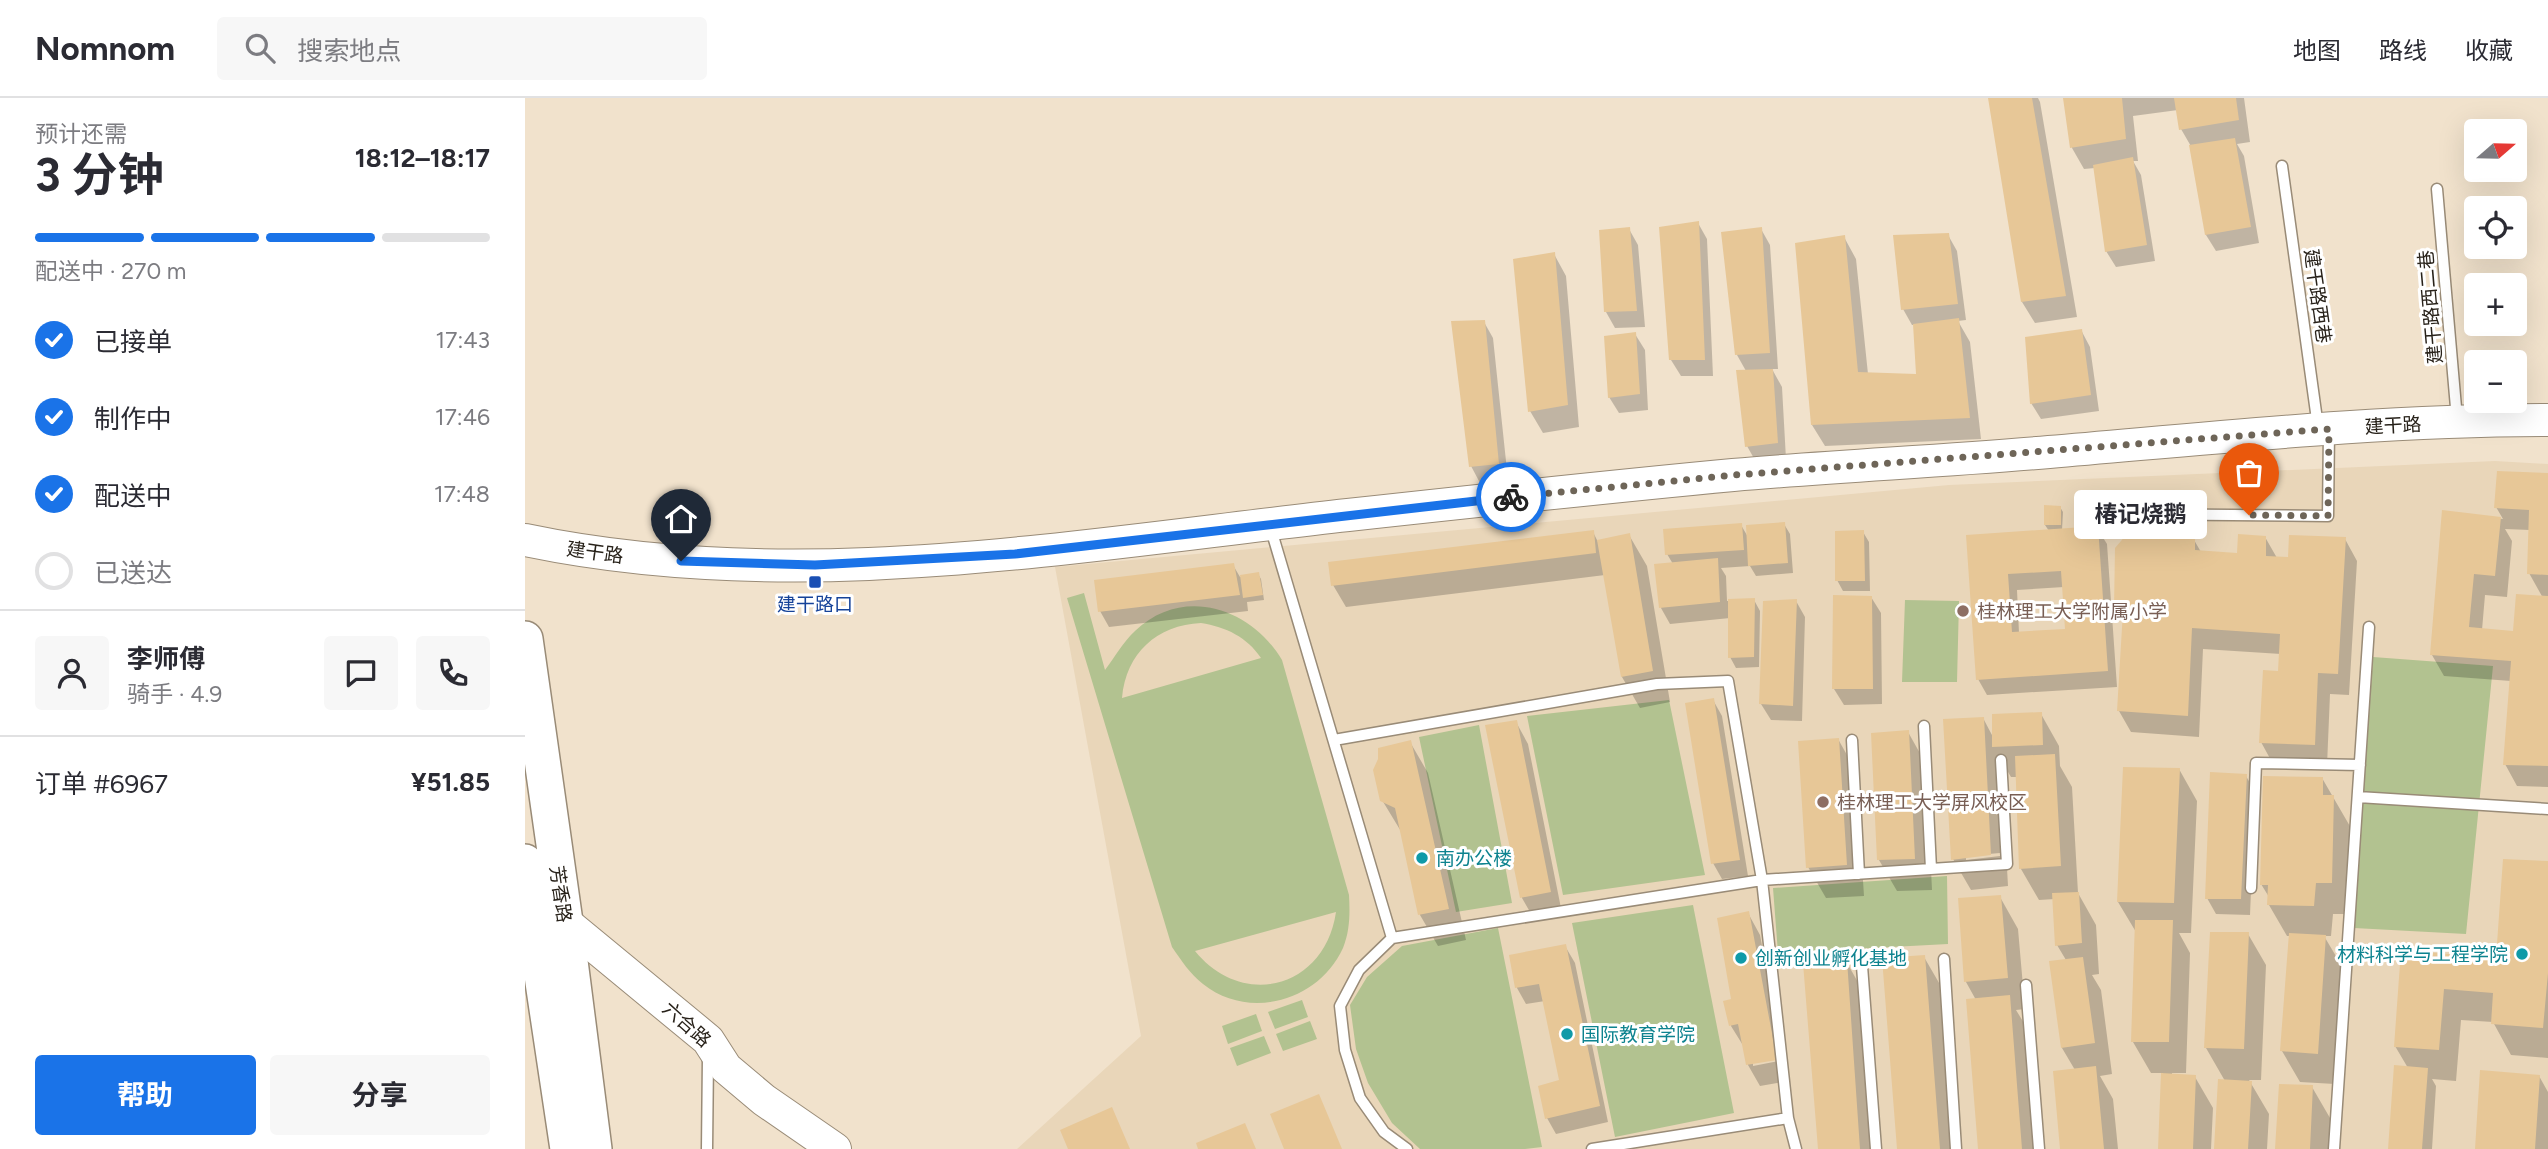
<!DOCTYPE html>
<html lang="zh">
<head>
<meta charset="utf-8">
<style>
	:root { --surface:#fff; --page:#f7f7f7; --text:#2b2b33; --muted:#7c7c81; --line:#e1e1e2; --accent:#1a73e8 }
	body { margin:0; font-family:Figtree,"Noto Sans SC",sans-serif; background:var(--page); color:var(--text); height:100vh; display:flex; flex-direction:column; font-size:26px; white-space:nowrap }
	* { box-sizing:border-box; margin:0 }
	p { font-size:23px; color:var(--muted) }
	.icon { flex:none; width:38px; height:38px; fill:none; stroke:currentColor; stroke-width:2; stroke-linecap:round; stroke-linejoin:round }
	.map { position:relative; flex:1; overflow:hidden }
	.side { display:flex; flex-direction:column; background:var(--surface); width:525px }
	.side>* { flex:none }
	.needle { width:46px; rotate:70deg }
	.tools { position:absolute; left:1939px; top:21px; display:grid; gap:14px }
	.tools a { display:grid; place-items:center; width:63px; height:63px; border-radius:7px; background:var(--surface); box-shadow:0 7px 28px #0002; font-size:35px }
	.pin { position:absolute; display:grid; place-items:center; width:60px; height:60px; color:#fff; margin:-72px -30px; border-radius:50% 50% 50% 0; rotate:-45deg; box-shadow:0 0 7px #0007 }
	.pin .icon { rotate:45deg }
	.courier { position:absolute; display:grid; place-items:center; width:70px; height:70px; margin:-35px; border:5px solid #1a73e8; border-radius:50%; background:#fff; color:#222; box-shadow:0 2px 9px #0007 }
	.bubble { position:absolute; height:49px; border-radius:7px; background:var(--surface); box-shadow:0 7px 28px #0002; font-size:23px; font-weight:700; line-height:49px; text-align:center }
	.summary em { font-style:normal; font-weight:700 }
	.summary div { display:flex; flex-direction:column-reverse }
	.summary { display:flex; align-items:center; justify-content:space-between; height:119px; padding:0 35px }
	h1 { font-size:46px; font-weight:700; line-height:52px }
	.bar { display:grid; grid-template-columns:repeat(4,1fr); gap:10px 7px; align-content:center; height:84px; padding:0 35px }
	.bar i { height:9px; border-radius:5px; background:var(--line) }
	.bar .active { background:var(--accent) }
	.bar p { grid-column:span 4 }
	.line { display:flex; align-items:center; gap:18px; padding:0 35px; border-top:2px solid var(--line) }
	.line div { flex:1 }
	.round { display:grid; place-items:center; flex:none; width:74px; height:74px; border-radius:7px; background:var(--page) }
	ol { padding:0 35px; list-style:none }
	li { display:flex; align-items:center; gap:21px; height:77px }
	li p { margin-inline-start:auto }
	li .icon { padding:7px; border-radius:50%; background:var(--accent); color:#fff; stroke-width:4 }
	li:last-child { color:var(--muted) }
	li i { width:38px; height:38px; border:4px solid var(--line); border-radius:50% }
	.button { display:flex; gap:14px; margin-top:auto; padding:14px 35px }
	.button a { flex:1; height:80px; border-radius:7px; background:var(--accent); color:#fff; font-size:28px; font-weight:700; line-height:80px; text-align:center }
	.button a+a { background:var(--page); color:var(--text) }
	header { display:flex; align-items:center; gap:42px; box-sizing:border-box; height:98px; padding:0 35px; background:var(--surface); border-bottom:2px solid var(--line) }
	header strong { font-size:33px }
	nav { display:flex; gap:38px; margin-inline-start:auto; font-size:24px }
	.search { width:490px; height:63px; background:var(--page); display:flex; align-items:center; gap:18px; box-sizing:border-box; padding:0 24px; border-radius:7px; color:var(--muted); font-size:26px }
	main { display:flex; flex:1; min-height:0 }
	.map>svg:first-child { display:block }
	.built { fill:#e9d6b9 }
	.green { fill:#b2c290; fill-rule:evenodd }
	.shadow { fill:#0003; fill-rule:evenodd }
	.building { fill:#e7c797; fill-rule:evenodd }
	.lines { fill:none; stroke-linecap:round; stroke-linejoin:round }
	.lane-casing { stroke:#998b77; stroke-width:13 }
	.secondary-casing { stroke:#998b77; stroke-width:34 }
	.primary-casing { stroke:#998b77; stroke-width:38 }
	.lane { stroke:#fff; stroke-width:10 }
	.secondary { stroke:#fff; stroke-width:32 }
	.primary { stroke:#fff; stroke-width:35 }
	.done { stroke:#6e6558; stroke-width:7; stroke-dasharray:0 12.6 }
	.route { stroke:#1a73e8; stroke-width:9 }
	.transit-dot { fill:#1a4fb4; stroke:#fff; stroke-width:2.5 }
	.education-dot { fill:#8d6e63; stroke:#fff; stroke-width:2.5 }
	.culture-dot { fill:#0f9aa8; stroke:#fff; stroke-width:2.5 }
	.labels { text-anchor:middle; stroke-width:6; stroke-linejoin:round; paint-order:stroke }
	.street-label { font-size:19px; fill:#28221a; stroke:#fff }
	.transit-label { font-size:19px; fill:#164399; stroke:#fff }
	.education-label { font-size:19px; fill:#785e54; stroke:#fff; text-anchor:start }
	.culture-label { font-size:19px; fill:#0d838f; stroke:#fff; text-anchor:start }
</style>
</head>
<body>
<header>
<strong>Nomnom</strong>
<div class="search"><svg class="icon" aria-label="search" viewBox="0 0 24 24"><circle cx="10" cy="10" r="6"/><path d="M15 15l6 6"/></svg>搜索地点</div>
<nav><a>地图</a><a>路线</a><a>收藏</a></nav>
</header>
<main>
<section class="side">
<div class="summary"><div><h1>3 分钟</h1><p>预计还需</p></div><em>18:12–18:17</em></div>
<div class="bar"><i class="active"></i><i class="active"></i><i class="active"></i><i></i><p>配送中 · 270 m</p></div>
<ol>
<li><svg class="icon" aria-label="check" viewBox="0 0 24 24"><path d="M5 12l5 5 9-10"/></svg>已接单<p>17:43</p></li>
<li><svg class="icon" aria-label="check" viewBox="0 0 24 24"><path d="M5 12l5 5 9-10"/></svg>制作中<p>17:46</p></li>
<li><svg class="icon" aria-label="check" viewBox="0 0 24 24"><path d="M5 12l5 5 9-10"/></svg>配送中<p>17:48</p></li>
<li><i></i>已送达</li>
</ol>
<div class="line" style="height:126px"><a class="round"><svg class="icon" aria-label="person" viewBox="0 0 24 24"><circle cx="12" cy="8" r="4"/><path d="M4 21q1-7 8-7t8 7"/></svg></a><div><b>李师傅</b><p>骑手 · 4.9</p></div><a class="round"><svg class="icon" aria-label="chat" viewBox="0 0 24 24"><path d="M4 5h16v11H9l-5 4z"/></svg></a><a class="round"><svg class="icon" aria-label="phone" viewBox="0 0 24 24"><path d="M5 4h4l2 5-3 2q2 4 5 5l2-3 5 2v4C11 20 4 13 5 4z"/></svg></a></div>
<div class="line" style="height:91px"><div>订单 #6967</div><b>¥51.85</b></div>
<div class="button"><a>帮助</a><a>分享</a></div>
</section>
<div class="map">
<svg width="2023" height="1051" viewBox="0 0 2023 1051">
	<rect width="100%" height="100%" fill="#f1e2cc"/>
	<path class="built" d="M1970,363L2023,366V1051H492L616,938L530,469L1424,387Z"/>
	<path class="green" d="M559,495L580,572C590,559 598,544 610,533C658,487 726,510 757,562L824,797C825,815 825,833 818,850C794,903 724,923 678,886C665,876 656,862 647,849L542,500ZM676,525C701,529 722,539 736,560L597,600C601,555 632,527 676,525ZM811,814C800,890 718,912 670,853Z
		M1380,502L1434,503L1432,584H1377Z
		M1848,559L1968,568L1941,836L1829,830Z
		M1144,602L1180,777L1038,797L1002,618Z
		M954,627L987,805L931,814L894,639Z
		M1422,778L1423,846L1253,855L1248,790Z
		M1168,807L1209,1015L1090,1039L1047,825Z
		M973,830L1017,1049L1000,1051H895L867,1025L843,985L831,951L825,907L842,879L877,848Z
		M777,902L783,919L750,931L743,914Z
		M731,916L737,933L703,946L697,928Z
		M785,923L792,941L758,953L751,936Z
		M739,938L746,955L712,968L705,950Z"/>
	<path class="shadow" d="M1464,0H1513L1515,4L1552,219L1510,225L1497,204Z
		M1540,0H1719L1725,44L1712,46L1719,58L1734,145L1691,153L1681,137L1667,50L1656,31L1653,12L1608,18L1613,63H1608L1616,77L1630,163L1591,169L1581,153L1570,70L1559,71L1547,50Z
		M1173,125L1182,141L1188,278H1156L1146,262Z
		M1104,131L1113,147L1120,229L1090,230L1081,214Z
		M1236,131L1245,147L1253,271H1247L1257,289L1261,361L1231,364L1222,348L1221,273L1212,257L1198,135Z
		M1423,137L1432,153L1441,222L1433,223L1445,244L1456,341L1300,348L1287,327L1319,139L1331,161L1343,276L1393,278L1389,227H1387L1378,211Z
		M1029,156L1041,178L1054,329L1018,335L1005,313Z
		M959,224L968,240L983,382L955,385L946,368Z
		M1556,232L1565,249L1574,313L1516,321L1506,305Z
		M1110,236L1120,252L1123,312L1094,315L1084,299Z
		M2023,377V689L1992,688L1980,666L1986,583L1919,578L1907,557L1919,414L1978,421L1971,409ZM1980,431L2005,432L2004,475L2018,500L1990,535L1957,532L1960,497L1982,499L1987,443Z
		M1535,409L1538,414L1537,432L1572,430L1582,446L1592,589L1462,597L1453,581L1443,439L1524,433L1520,427ZM1539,489L1542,533L1494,535L1492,492Z
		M1259,426L1265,436L1268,475L1231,478L1225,468L1196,470L1201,478L1202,503L1229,502L1235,513L1234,569L1211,570L1205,559V520L1145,526L1136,510L1148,466L1142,456L1216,427L1223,439Z
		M1068,434L1073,444L1104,437L1122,468L1145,604L1115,610L1097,579L1080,477L821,509L808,487Z
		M1338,434L1344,444L1345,493H1318L1312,482Z
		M1740,439L1752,460L1765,461L1820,441L1832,463L1824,597L1805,596L1802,668L1748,666L1736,644L1755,575L1756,556L1678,551L1674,639L1606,634L1594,613L1599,526L1591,511L1669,442L1676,454L1714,457Z
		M708,467L715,479L733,476L736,481L739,502L722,504L723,513L584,529L575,513Z
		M1346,499L1356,515L1357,606L1319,607L1309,591Z
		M1271,503L1280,519L1277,623L1246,622L1236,606Z
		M1188,602L1197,618L1223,778L1197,781L1188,765Z
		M1516,616L1534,648L1535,668L1547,689L1553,795L1571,827L1574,876L1567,877L1576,892L1587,976L1575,978L1588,1001L1593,1051H1537L1550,972L1537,950L1526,864L1541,862L1532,847L1530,801L1514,802L1496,771L1493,679H1486L1476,662L1483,788L1446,792L1428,761L1458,620L1468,639ZM1475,755V758L1441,762V758Z
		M991,624L1003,646L1037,815L1009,821L997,800Z
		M1383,634L1401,666L1407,792L1372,793L1354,762Z
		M1313,641L1331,673L1339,798L1301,800L1283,769Z
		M885,644L903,675L941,842L913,848L895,817L877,735L857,702Z
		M1654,671L1672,703L1666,835H1654L1665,855L1661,975H1647V978L1670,979L1688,1010L1686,1051H1635L1638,975H1626L1608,944L1611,834L1593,804Z
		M1721,678L1730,694L1725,817L1691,816L1682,800Z
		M1797,680L1826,730L1824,816H1808L1806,838H1799L1818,870L1810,986L1775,984L1757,953L1765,838H1762L1744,807V799L1736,786Z
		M2023,765V960L1986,957L1968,924L1936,922L1931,983L1907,981L1911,988L1907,1051H1864L1883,970L1870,948L1877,854L1972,862Z
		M1475,799L1493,831L1500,911L1491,912L1502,930L1511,1051H1455L1451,902L1441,884L1435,802Z
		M1223,815L1235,837L1258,959L1228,964V968L1259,962L1263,983L1235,988L1223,967L1219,949L1206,928Z
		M1723,836L1741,867L1736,982H1724L1744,1016L1742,1051H1690L1700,983L1681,950Z
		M1040,848L1050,865L1083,1024L1031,1036L1022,1020L1036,983L1020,903L1001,906L992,890L986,858Z
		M1399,859L1417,890L1430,1051H1373Z
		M1321,863L1339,895L1350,1051H1295Z
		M2014,978L2023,994V1051H1951Z
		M1787,989L1805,1020L1804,1051H1751Z"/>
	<path class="building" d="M1463,0H1507L1541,198L1496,204Z
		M1538,0H1597L1601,41L1545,50Z
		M1649,0H1711L1714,22L1654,32Z
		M1710,40L1726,129L1680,137L1664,47Z
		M1608,59L1622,147L1580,154L1568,67Z
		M1174,123L1180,262H1144L1134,129Z
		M1105,129L1112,213L1079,214L1074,132Z
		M1237,129L1245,255L1210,257L1196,134Z
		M1424,135L1433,206L1376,212L1368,137Z
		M1320,137L1333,274L1391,276L1388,226L1434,220L1445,320L1286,327L1270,145Z
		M1030,154L1043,307L1003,314L988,161Z
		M960,222L974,366L944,369L926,223Z
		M1557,231L1566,297L1505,306L1500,239Z
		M1111,234L1115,296L1083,300L1079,238Z
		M1248,271L1253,345L1220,349L1211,272Z
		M1972,373L2023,375V477L2002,476L2004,412L1969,410Z
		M1519,407L1536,408V427H1519Z
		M1917,412L1976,419L1970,478L1949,476L1944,529L1988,533L1991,496L2023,498V668L1978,667L1986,563L1905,557Z
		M1260,424L1263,465L1223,468L1221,427Z
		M1217,425L1219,452L1140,457L1138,431Z
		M1573,428L1583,573L1451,582L1441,437ZM1536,473L1540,531L1487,534L1483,476Z
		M1069,432L1071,455L806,488L803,464Z
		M1339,432L1340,483H1310V433Z
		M1105,435L1128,573L1096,579L1072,442Z
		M1602,436L1670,440V452L1712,455L1713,436L1741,438V458L1763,459L1764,437L1821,439L1813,576L1793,575L1790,647L1734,645L1738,572L1753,573L1755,536L1667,530L1663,618L1592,613L1598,513L1589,511L1590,450Z
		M1193,460L1195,504L1134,510L1129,466Z
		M709,465L715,497L573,514L569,482Z
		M734,474L738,497L718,500L715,477Z
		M1308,497L1347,498L1348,591H1307Z
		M1230,500L1229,559L1203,560V501Z
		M1272,501L1268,608L1234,606L1238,503Z
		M1189,600L1215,762L1186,766L1160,605Z
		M1517,614L1518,647L1467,649V616Z
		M1459,619L1466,757L1426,762L1418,621Z
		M992,622L1026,794L995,800L960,627Z
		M1384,632L1390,761L1352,762L1346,635Z
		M1314,640L1322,767L1281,770L1273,643Z
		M886,642L924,811L893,817L870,710L855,703L848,672L853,661V650Z
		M1530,656L1536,768L1494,771L1490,658Z
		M1598,669L1655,670L1649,805L1592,804Z
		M1685,674L1722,676L1716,801H1680Z
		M1738,678L1798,679V697H1809L1807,785H1791L1789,808L1742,807L1743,787H1735Z
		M1978,761L2023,763V875L2018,930L1966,926L1968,895L1919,891L1914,952L1869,949L1876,852L1971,860Z
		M1554,794L1557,845L1530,848L1527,795Z
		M1476,797L1483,880L1439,884L1433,800Z
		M1224,813L1252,962L1221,967L1213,926L1204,928L1198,903L1206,901L1192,820Z
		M1610,822H1648L1644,944H1606Z
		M1685,834H1724L1719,951L1679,950Z
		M1764,835L1801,837L1793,956L1755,953Z
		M1041,846L1075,1008L1020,1021L1013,988L1034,982L1014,886L990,890L984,857Z
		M1400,857L1415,1051H1372L1357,860Z
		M1558,859L1570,945L1536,950L1524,863Z
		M1322,862L1335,1051H1293L1278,865Z
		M1485,897L1497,1051H1453L1441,901Z
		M1869,967L1903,970L1897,1051H1863Z
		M1571,968L1579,1051H1535L1528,973Z
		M1955,972L2015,977L2010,1051H1950Z
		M1636,975L1671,977L1668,1051H1633Z
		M1693,981L1727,983L1723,1051H1689Z
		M1754,986L1788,987L1785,1051H1750Z
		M794,996L817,1051H759L745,1016Z
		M587,1009L605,1051H543L535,1032Z
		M720,1025L731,1051H673L671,1045Z"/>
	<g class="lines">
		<defs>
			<path id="lane" d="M1757,68L1793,329
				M1912,91L1932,321
				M1594,416L1803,418L1804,333
				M745,428L867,840
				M1399,628L1406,771
				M809,642L1132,586L1203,583L1237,782L1263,1020L1271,1051
				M1327,642L1334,776
				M1833,699L2023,711
				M1726,790L1731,665L1835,667
				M1419,861L1431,1051
				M1337,868L1351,1051
				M1501,887L1514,1051
				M182,1051L183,959
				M882,1051L859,1034L835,1000L820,952L815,908L834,872L867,840L1237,782L1482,766L1476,662
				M1067,1051L1263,1020
				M1809,1051L1844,529"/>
			<path id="secondary" d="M0,442C271,499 551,447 823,417C951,403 1080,389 1208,377C1313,368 1419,363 1524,354C1690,340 1856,322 2023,322
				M23,817L40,824L183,942L201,970L239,1002L310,1051"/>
			<path id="primary" d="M0,541L40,824L69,1051
				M0,764L43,1051"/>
		</defs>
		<use href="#lane" class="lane-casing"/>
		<use href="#secondary" class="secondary-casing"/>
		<use href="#primary" class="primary-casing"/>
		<use href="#lane" class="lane"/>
		<use href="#secondary" class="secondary"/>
		<use href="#primary" class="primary"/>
	</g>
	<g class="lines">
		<path class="done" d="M986,399L1210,377L1804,331L1803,418L1724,417"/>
		<path class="route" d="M156,463L290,467L490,456L986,399"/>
	</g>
	<rect class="transit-dot" x="283" y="477" width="14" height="14" rx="3.5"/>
	<g class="education-dot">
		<circle cx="1438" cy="513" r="7"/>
		<circle cx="1298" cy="704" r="7"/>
	</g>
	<g class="culture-dot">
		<circle cx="897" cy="760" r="7"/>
		<circle cx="1997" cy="856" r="7"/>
		<circle cx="1216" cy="860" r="7"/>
		<circle cx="1042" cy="936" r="7"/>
	</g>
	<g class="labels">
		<g class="street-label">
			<text transform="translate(1793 198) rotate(82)" y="7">建干路西巷</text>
			<text transform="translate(1905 209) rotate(-95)" y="7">建干路西二巷</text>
			<text transform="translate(1868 327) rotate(-3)" y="7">建干路</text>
			<text transform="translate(70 454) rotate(8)" y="7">建干路</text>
			<text transform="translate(36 796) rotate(82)" y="7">芳香路</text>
			<text transform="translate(162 926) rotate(42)" y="7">六合路</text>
		</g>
		<g class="transit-label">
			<text x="290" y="513">建干路口</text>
		</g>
		<g class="education-label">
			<text x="1452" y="520">桂林理工大学附属小学</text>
			<text x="1312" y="711">桂林理工大学屏风校区</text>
		</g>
		<g class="culture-label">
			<text x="911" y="767">南办公楼</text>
			<text x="1983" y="863" text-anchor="end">材料科学与工程学院</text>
			<text x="1230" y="867">创新创业孵化基地</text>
			<text x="1056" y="943">国际教育学院</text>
		</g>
	</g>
</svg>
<div class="tools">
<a><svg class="needle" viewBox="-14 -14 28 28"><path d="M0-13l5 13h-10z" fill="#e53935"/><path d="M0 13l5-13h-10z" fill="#7c7c81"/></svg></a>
<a><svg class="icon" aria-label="locate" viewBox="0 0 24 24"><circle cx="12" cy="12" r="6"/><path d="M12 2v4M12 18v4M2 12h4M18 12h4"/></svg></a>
<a>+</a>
<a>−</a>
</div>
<div class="pin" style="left:1724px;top:417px;background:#ea580c"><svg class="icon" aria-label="bag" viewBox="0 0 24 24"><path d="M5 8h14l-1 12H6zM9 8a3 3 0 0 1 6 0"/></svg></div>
<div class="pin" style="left:156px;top:463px;background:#1f2937"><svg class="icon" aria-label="home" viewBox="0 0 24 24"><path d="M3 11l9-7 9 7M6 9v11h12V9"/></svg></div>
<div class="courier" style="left:986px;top:399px"><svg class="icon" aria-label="bike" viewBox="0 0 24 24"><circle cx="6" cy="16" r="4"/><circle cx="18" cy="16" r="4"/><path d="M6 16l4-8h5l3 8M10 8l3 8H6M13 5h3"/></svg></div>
<div class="bubble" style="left:1549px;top:392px;width:133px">椿记烧鹅</div>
</div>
</main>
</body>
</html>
